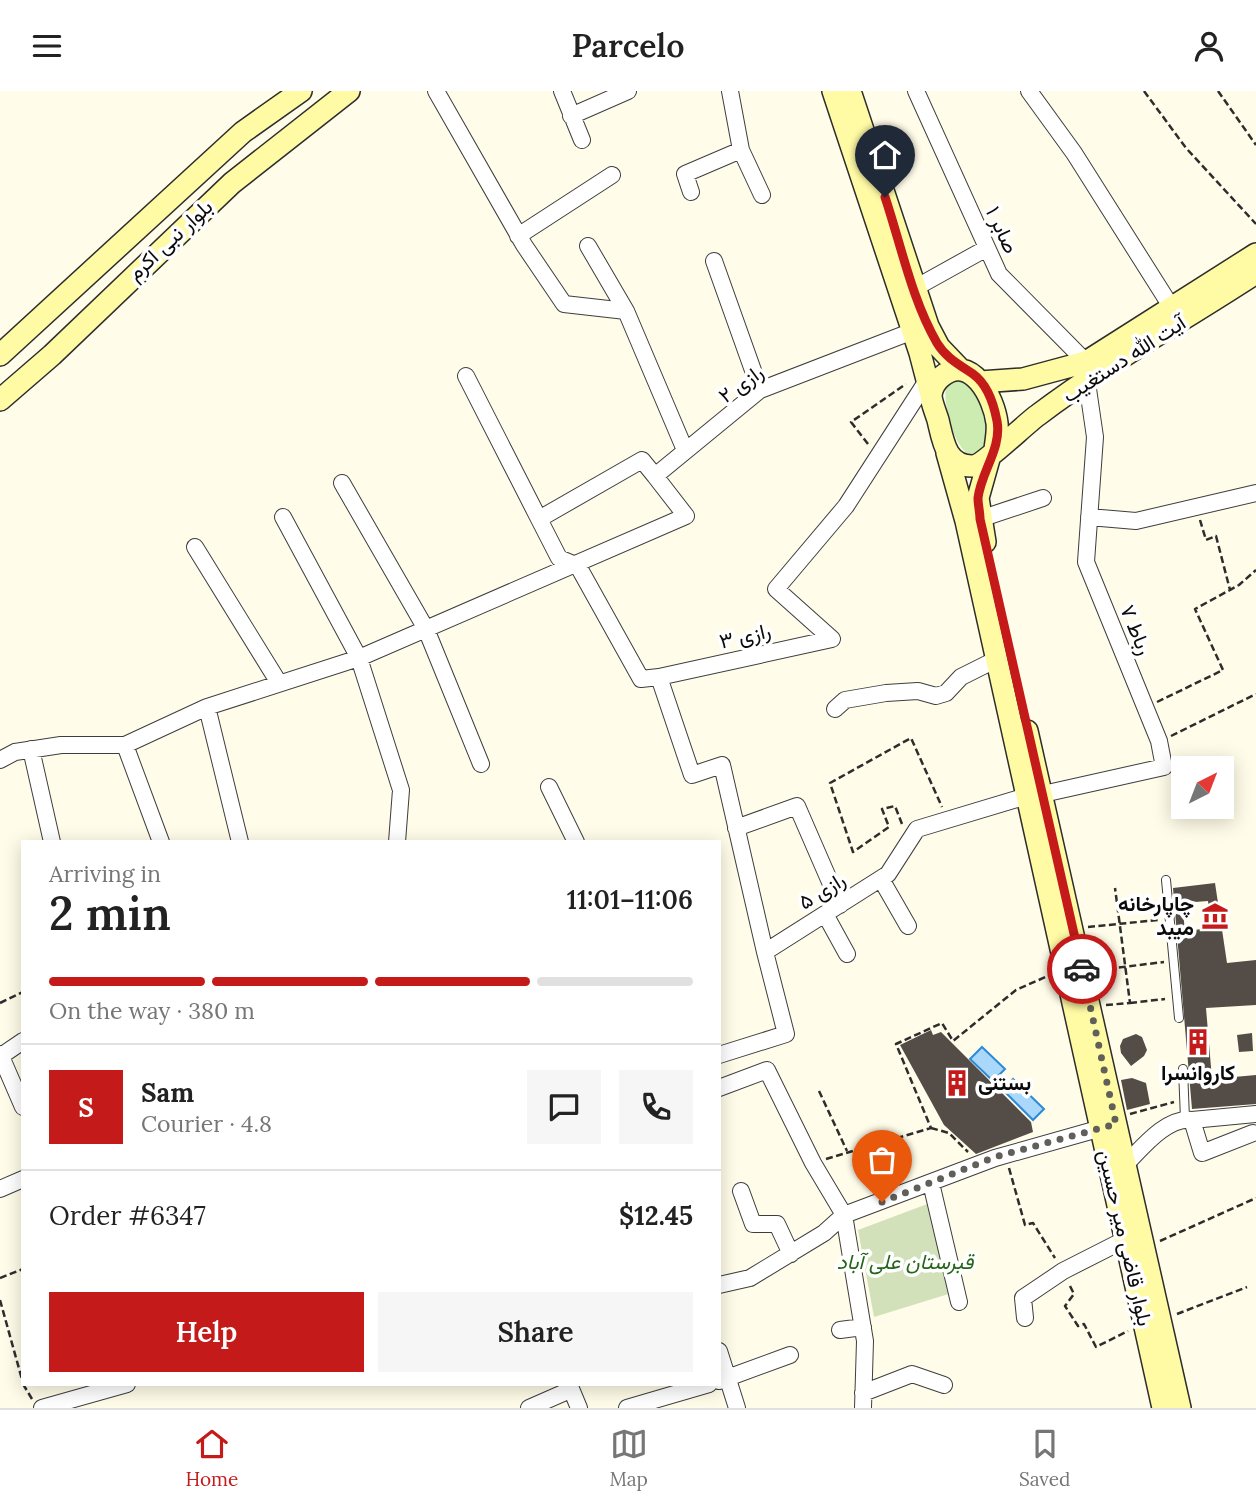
<!DOCTYPE html>
<html lang="en">
<head>
<meta charset="utf-8">
<style>
	:root { --surface:#fff; --page:#f6f6f6; --text:#222; --muted:#767676; --line:#e0e0e0; --accent:#c41b1a }
	body { margin:0; font-family:Lora,Vazirmatn,serif; background:var(--page); color:var(--text); height:100vh; display:flex; flex-direction:column; font-size:26px; white-space:nowrap }
	* { box-sizing:border-box; margin:0 }
	p { font-size:23px; color:var(--muted) }
	.icon { flex:none; width:38px; height:38px; fill:none; stroke:currentColor; stroke-width:2; stroke-linecap:round; stroke-linejoin:round }
	.map { position:relative; flex:1; overflow:hidden }
	.panel { position:absolute; left:21px; top:749px; width:700px; height:546px; display:flex; flex-direction:column; background:var(--surface); border-radius:0px; box-shadow:0 4px 18px #0003 }
	.panel>* { flex:none }
	.needle { width:46px; rotate:42deg }
	.fabs { position:absolute; left:1171px; top:665px; display:grid; gap:14px }
	.fabs a { display:grid; place-items:center; width:63px; height:63px; border-radius:0px; background:var(--surface); box-shadow:0 4px 18px #0003; font-size:35px }
	.pin { position:absolute; display:grid; place-items:center; width:60px; height:60px; color:#fff; margin:-72px -30px; border-radius:50% 50% 50% 0; rotate:-45deg; box-shadow:0 0 7px #0007 }
	.pin .icon { rotate:45deg }
	.courier { position:absolute; display:grid; place-items:center; width:70px; height:70px; margin:-35px; border:5px solid #c41b1a; border-radius:50%; background:#fff; color:#222; box-shadow:0 2px 9px #0007 }
	.summary em { font-style:normal; font-weight:600 }
	.summary div { display:flex; flex-direction:column-reverse }
	.summary { display:flex; align-items:center; justify-content:space-between; height:119px; padding:0 28px }
	h1 { font-size:46px; font-weight:600; line-height:52px }
	.bar { display:grid; grid-template-columns:repeat(4,1fr); gap:10px 7px; align-content:center; height:84px; padding:0 28px }
	.bar i { height:9px; border-radius:5px; background:var(--line) }
	.bar .selected { background:var(--accent) }
	.bar p { grid-column:span 4 }
	.line { display:flex; align-items:center; gap:18px; padding:0 28px; border-top:2px solid var(--line) }
	.line div { flex:1 }
	.round { display:grid; place-items:center; flex:none; width:74px; height:74px; border-radius:0px; background:var(--page) }
	.cta { display:flex; gap:14px; margin-top:auto; padding:14px 28px }
	.cta a { flex:1; height:80px; border-radius:0px; background:var(--accent); color:#fff; font-size:28px; font-weight:600; line-height:80px; text-align:center }
	.cta a+a { background:var(--page); color:var(--text) }
	header { display:flex; justify-content:space-between; align-items:center; height:91px; padding:0 28px; background:var(--surface); font-size:32px; font-weight:600 }
	.dock { display:flex; justify-content:space-around; align-items:center; height:98px; border-top:2px solid var(--line); background:var(--surface); font-size:19px; color:var(--muted) }
	.dock a { display:grid; justify-items:center; gap:4px }
	.dock .selected { color:var(--accent) }
	.map>svg:first-child { display:block }
	.green { fill:#ccecb1 }
	.cemetery { fill:#d2e1ba }
	.water { fill:#aad8fa; stroke:#2c8ad6; stroke-width:2 }
	.building { fill:#544d47; fill-rule:evenodd }
	.lines { fill:none; stroke-linecap:round; stroke-linejoin:round }
	.lane-casing { stroke:#3e3e3e; stroke-width:10 }
	.street-casing { stroke:#3e3e3e; stroke-width:18 }
	.secondary-casing { stroke:#2d2d2d; stroke-width:24 }
	.path { stroke:#2d2d2d; stroke-width:2.5; stroke-dasharray:7 3.5; stroke-linecap:butt }
	.lane { stroke:#fff; stroke-width:8 }
	.street { stroke:#fff; stroke-width:16 }
	.secondary { stroke:#fffaa4; stroke-width:21 }
	.done { stroke:#605f59; stroke-width:7; stroke-dasharray:0 12.6 }
	.route { stroke:#c41b1a; stroke-width:9 }
	.labels { text-anchor:middle; stroke-width:7; stroke-linejoin:round; paint-order:stroke }
	.street-label { font-size:21px; fill:#0b0b0b; stroke:#fff }
	.poi-label { font-size:21px; font-weight:bold; fill:#0b0b0b; stroke:#fff; text-anchor:end }
	.park-label { font-size:21px; font-style:italic; fill:#246618; stroke:#fff }
</style>
</head>
<body>
<header><svg class="icon" aria-label="menu" viewBox="0 0 24 24"><path d="M4 6h16M4 12h16M4 18h16"/></svg>Parcelo<svg class="icon" aria-label="person" viewBox="0 0 24 24"><circle cx="12" cy="8" r="4"/><path d="M4 21q1-7 8-7t8 7"/></svg></header>
<div class="map">
<svg width="1256" height="1317" viewBox="0 0 1256 1317">
	<rect width="100%" height="100%" fill="#fffce9"/>
	<path class="green" d="M961,289C995,307 989,322 987,356L975,366C954,362 941,310 947,291Z"/>
	<path class="cemetery" d="M930,1112L955,1201L874,1226L858,1139Z"/>
	<path class="water" d="M982,956L1005,978L993,990L970,968Z
		M1013,988L1044,1018L1033,1029L1003,999Z"/>
	<path class="building" d="M1215,792L1227,872L1256,869V914L1206,917L1212,988L1256,984V1013L1192,1018L1173,797ZM1208,810L1211,837L1185,840L1182,812Z
		M931,939L933,944L941,941L1031,1031L1033,1041L976,1063L944,1034L900,954Z
		M1252,942L1253,960L1239,961L1237,944Z
		M1136,943L1142,946L1147,959L1144,965L1131,975L1121,962L1120,955L1123,948Z
		M1132,987L1146,992L1150,1013L1127,1019L1121,989Z"/>
	<g class="lines">
		<defs>
			<path id="lane" d="M1166,789L1179,927
				M1183,978L1185,1028"/>
			<path id="street" d="M436,0L524,154L564,213L626,220
				M562,0L582,49
				M730,0L741,59
				M916,0L999,183L1086,271
				M1029,0L1074,62L1172,217
				M571,25L628,0
				M691,101L685,83L741,59L762,104
				M518,145L612,84
				M588,155L626,220L685,359
				M714,170L760,299
				M915,197L987,157
				M466,285L539,428
				M655,385L642,369L539,428L559,467L578,475L641,588L659,586
				M342,392L426,538L481,673
				M283,426L359,567L401,699L397,751
				M1089,426L1136,430L1256,402
				M980,428L1043,407
				M195,456L279,592
				M207,616L240,751
				M835,618L845,609L886,602L918,600L936,605L946,602L961,586L997,568
				M125,654L161,751
				M31,658L52,751
				M0,669L15,661L61,654H125L207,616L359,567L686,425L655,385L760,299L913,240
				M549,696L576,751
				M1043,703L1164,676L1159,650L1086,471L1095,346L1087,291
				M736,737L797,715L840,814
				M881,788L908,835
				M825,823L847,863
				M765,861L722,674L692,684L659,586L832,548L776,498L846,415L928,288
				M0,963L23,1016
				M719,964L786,943L765,861L888,783L917,738L1027,705
				M1,965L23,950
				M719,997L767,979L813,1072L844,1124L865,1250L863,1317
				M1192,1029L1256,1023
				M1125,1074C1142,1057 1166,1026 1192,1029L1202,1062L1253,1042
				M931,1092L959,1211
				M0,1098L23,1088
				M741,1100L753,1133H777L791,1163
				M719,1194L750,1187L824,1142L844,1124L995,1067L1112,1034
				M1025,1227L1023,1207L1063,1180L1126,1148
				M840,1239L863,1236
				M719,1260L737,1317
				M719,1290L790,1264
				M569,1293L579,1317
				M863,1302L912,1283L944,1294
				M42,1317L127,1293
				M529,1317L570,1299
				M627,1317L709,1293"/>
			<path id="secondary" d="M833,0L920,262L931,304
				M850,0L928,235L939,256L961,279
				M0,264L243,41L301,0
				M980,291L1023,288L1086,271L1256,163
				M0,309L52,264L232,92L349,0
				M995,358C996,350 998,340 997,332C994,307 971,261 941,286C936,290 932,297 931,304C931,311 936,322 938,329C943,350 946,375 972,375C983,375 1025,333 1038,324C1107,272 1184,229 1256,182
				M947,362L966,430L1163,1317
				M985,451L978,407L989,368
				M1027,640L1180,1317"/>
		</defs>
		<use href="#lane" class="lane-casing"/>
		<use href="#street" class="street-casing"/>
		<use href="#secondary" class="secondary-casing"/>
		<path class="path" d="M1144,0L1186,57L1256,133
			M1218,0L1256,54
			M868,353L851,331L906,293
			M1200,429L1206,449L1216,445L1230,499
			M1157,611L1223,579L1195,518L1239,494L1256,479
			M1171,645L1256,603
			M902,733L895,715L882,718L889,736L853,761L830,692L911,647L942,716
			M1088,836L1158,829
			M1098,879L1164,871
			M0,912L23,901
			M1130,912L1165,908
			M1106,914L1130,912L1115,797
			M819,1000L847,1060
			M1130,1023L1174,1011
			M931,1037L949,1042L968,1061
			M882,1051L895,1088
			M826,1068L931,1037L896,953L942,932L953,950L1016,899L1050,884
			M1009,1077L1025,1134L1033,1132L1055,1167
			M1160,1150L1256,1107
			M0,1187L23,1178
			M1070,1195L1074,1203L1065,1215L1078,1235L1084,1233L1096,1256L1128,1240
			M0,1209L23,1292
			M1177,1223L1247,1196
			M23,1293L32,1308"/>
		<use href="#lane" class="lane"/>
		<use href="#street" class="street"/>
		<use href="#secondary" class="secondary"/>
	</g>
	<g class="lines">
		<path class="done" d="M882,1111L995,1066L1116,1033L1082,878"/>
		<path class="route" d="M885,106C901,154 912,209 937,252C946,267 960,274 973,283C987,293 994,314 997,330C1002,357 981,381 978,407C978,414 980,421 980,428L1082,878"/>
	</g>
	<defs>
		<symbol id="museum-bare" viewBox="-9 -9 18 18"><path d="M0-6L6-3V-2H-6V-3ZM-5-1h2V3h-2ZM-1-1h2V3h-2ZM3-1h2V3H3ZM-6 4H6V6H-6Z" fill="#c41b1a" stroke="#fff" stroke-width="2.5" paint-order="stroke"/></symbol>
		<symbol id="building-bare" viewBox="-9 -9 18 18"><path d="M-4-6H4V6H1V3H-1V6H-4ZM-2.5-4.3h1.7v1.8h-1.7ZM.8-4.3h1.7v1.8H.8ZM-2.5-1h1.7V.8h-1.7ZM.8-1h1.7V.8H.8Z" fill="#c41b1a" stroke="#fff" stroke-width="2.5" paint-order="stroke"/></symbol>
	</defs>
	<g fill-rule="evenodd">
		<use href="#museum-bare" x="1196" y="806" width="38" height="38"/>
		<use href="#building-bare" x="1179" y="932" width="38" height="38"/>
		<use href="#building-bare" x="938" y="973" width="38" height="38"/>
	</g>
	<g class="labels">
		<g class="street-label">
			<text transform="translate(1002 139) rotate(65)" y="7">صابر ۱</text>
			<text transform="translate(170 149) rotate(-43)" y="7">بلوار نبی اکرم</text>
			<text transform="translate(1124 268) rotate(-33)" y="7">آیت الله دستغیب</text>
			<text transform="translate(741 293) rotate(-36)" y="7">رازی ۲</text>
			<text transform="translate(1136 539) rotate(68)" y="7">رباط ۷</text>
			<text transform="translate(745 545) rotate(-13)" y="7">رازی ۳</text>
			<text transform="translate(822 800) rotate(-32)" y="7">رازی ۵</text>
			<text transform="translate(1125 1147) rotate(77)" y="7">بلوار قاضی میر حسین</text>
		</g>
		<g class="poi-label">
			<text x="1194" y="820">چاپارخانه<tspan x="1194" dy="24">میبد</tspan></text>
			<text x="1198" y="989" text-anchor="middle">کاروانسرا</text>
			<text x="978" y="999" text-anchor="start">بستنی</text>
		</g>
		<g class="park-label">
			<text x="905" y="1178">قبرستان علی آباد</text>
		</g>
	</g>
</svg>
<div class="fabs">
<a><svg class="needle" viewBox="-14 -14 28 28"><path d="M0-13l5 13h-10z" fill="#e53935"/><path d="M0 13l5-13h-10z" fill="#767676"/></svg></a>
</div>
<div class="pin" style="left:882px;top:1111px;background:#ea580c"><svg class="icon" aria-label="bag" viewBox="0 0 24 24"><path d="M5 8h14l-1 12H6zM9 8a3 3 0 0 1 6 0"/></svg></div>
<div class="pin" style="left:885px;top:106px;background:#1f2937"><svg class="icon" aria-label="home" viewBox="0 0 24 24"><path d="M3 11l9-7 9 7M6 9v11h12V9"/></svg></div>
<div class="courier" style="left:1082px;top:878px"><svg class="icon" aria-label="car" viewBox="0 0 24 24"><path d="M5 17H2v-5l4-1 3-4h7l3 4 3 1v5h-3M9 17h6M6 11h13"/><circle cx="7" cy="17" r="2"/><circle cx="17" cy="17" r="2"/></svg></div>
<section class="panel">
<div class="summary"><div><h1>2 min</h1><p>Arriving in</p></div><em>11:01–11:06</em></div>
<div class="bar"><i class="selected"></i><i class="selected"></i><i class="selected"></i><i></i><p>On the way · 380 m</p></div>
<div class="line" style="height:126px"><b class="round" style="background:var(--accent);color:#fff">S</b><div><b>Sam</b><p>Courier · 4.8</p></div><a class="round"><svg class="icon" aria-label="chat" viewBox="0 0 24 24"><path d="M4 5h16v11H9l-5 4z"/></svg></a><a class="round"><svg class="icon" aria-label="phone" viewBox="0 0 24 24"><path d="M5 4h4l2 5-3 2q2 4 5 5l2-3 5 2v4C11 20 4 13 5 4z"/></svg></a></div>
<div class="line" style="height:91px"><div>Order #6347</div><b>$12.45</b></div>
<div class="cta"><a>Help</a><a>Share</a></div>
</section>
</div>
<nav class="dock">
<a class="selected"><svg class="icon" aria-label="home" viewBox="0 0 24 24"><path d="M3 11l9-7 9 7M6 9v11h12V9"/></svg>Home</a>
<a><svg class="icon" aria-label="map" viewBox="0 0 24 24"><path d="M3 6l6-2 6 2 6-2v14l-6 2-6-2-6 2zM9 4v14M15 6v14"/></svg>Map</a>
<a><svg class="icon" aria-label="saved" viewBox="0 0 24 24"><path d="M7 4h10v16l-5-4-5 4z"/></svg>Saved</a>
</nav>
</body>
</html>
